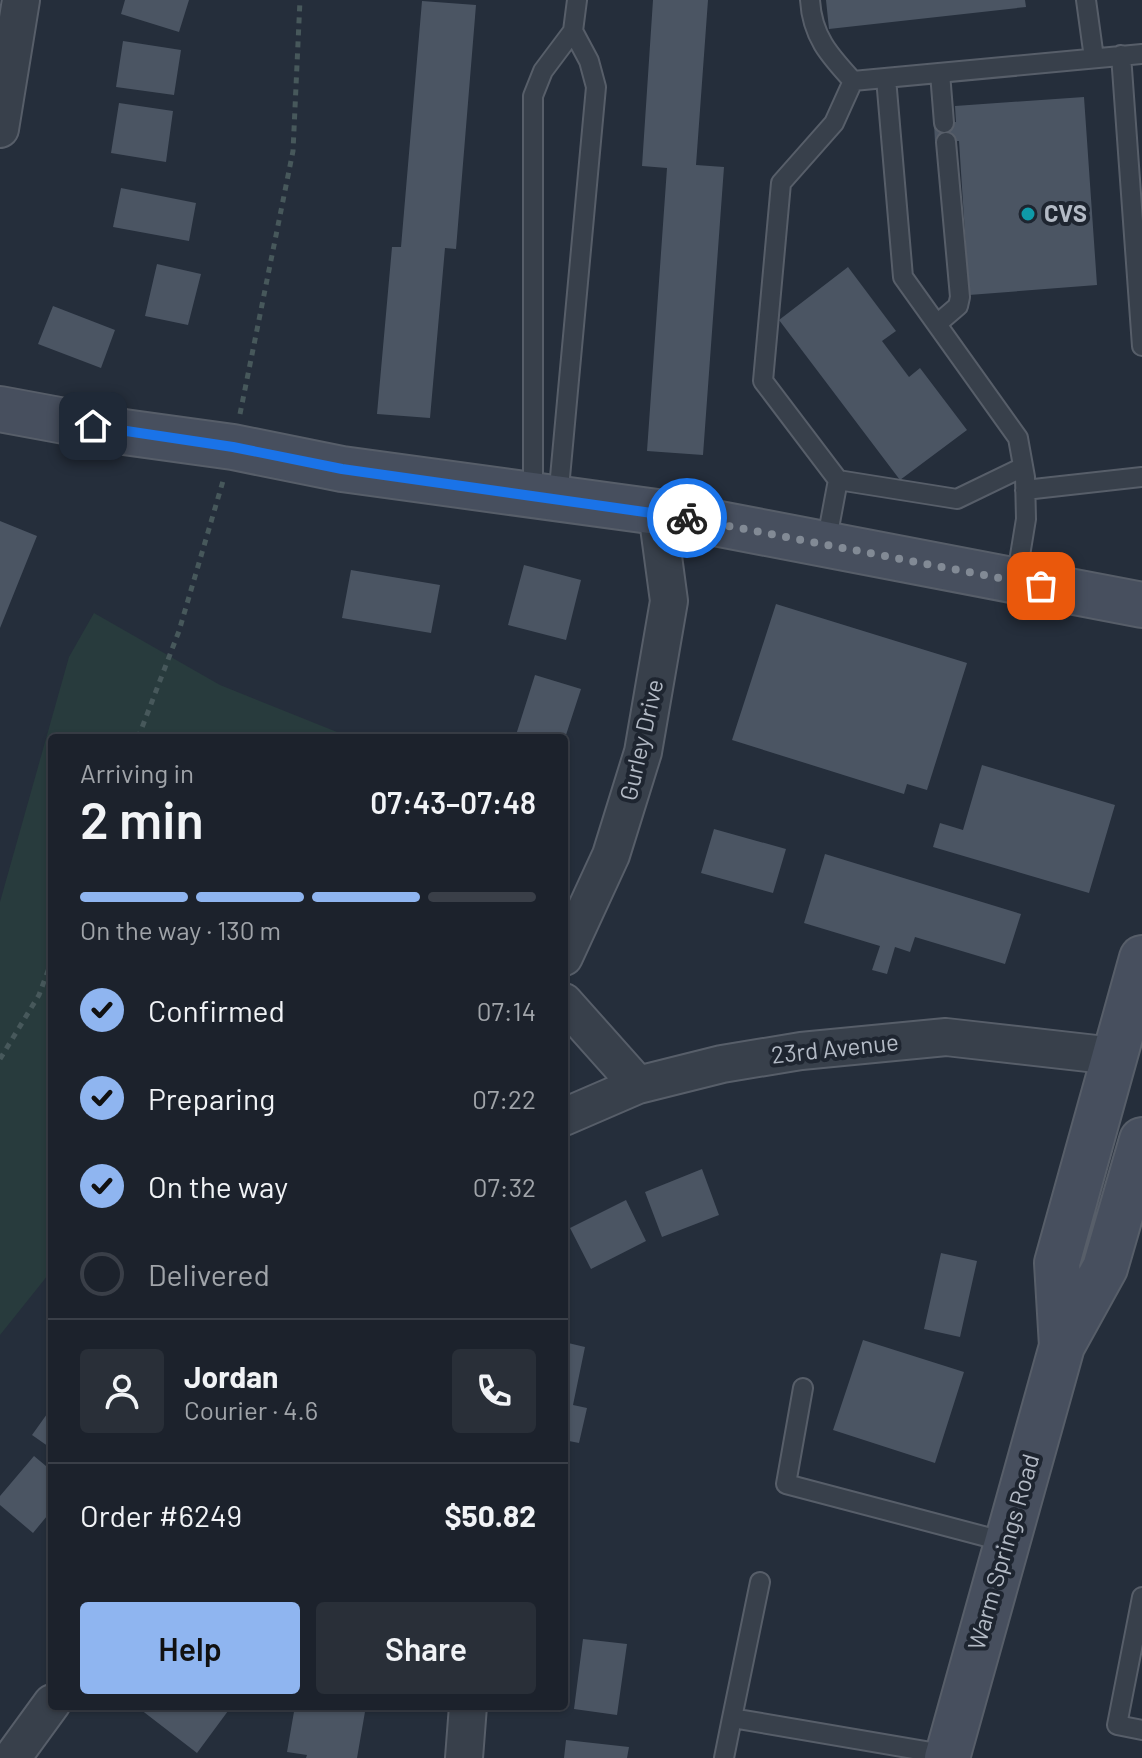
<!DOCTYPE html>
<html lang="en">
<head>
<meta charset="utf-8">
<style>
	:root { --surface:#1c222c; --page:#292f38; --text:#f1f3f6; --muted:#a0a4a9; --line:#3a3f48; --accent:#8fb5f0 }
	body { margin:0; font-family:Barlow,sans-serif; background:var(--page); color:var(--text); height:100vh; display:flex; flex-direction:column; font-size:30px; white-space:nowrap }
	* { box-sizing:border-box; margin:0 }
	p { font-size:26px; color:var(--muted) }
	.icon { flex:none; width:44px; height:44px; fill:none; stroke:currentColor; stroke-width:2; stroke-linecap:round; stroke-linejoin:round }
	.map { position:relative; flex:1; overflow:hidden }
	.details { position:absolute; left:48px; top:734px; width:520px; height:976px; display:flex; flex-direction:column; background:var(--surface); border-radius:8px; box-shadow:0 2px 6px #0004,0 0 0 2px var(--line) }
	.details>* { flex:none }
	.pin { position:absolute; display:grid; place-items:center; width:68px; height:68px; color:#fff; margin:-34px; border-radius:16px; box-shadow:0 4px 12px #0006 }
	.courier { position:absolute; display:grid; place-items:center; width:80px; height:80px; margin:-40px; border:6px solid #1a73e8; border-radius:50%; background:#fff; color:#222; box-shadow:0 2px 10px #0007 }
	.headline em { font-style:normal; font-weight:600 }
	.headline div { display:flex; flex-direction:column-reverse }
	.headline { display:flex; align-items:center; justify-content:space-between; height:136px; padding:0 32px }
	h1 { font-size:52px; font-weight:600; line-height:60px }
	.bar { display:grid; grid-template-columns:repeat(4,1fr); gap:12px 8px; align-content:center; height:96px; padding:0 32px }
	.bar i { height:10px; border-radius:6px; background:var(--line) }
	.bar .current { background:var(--accent) }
	.bar p { grid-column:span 4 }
	.line { display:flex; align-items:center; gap:20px; padding:0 32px; border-top:2px solid var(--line) }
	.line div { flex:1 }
	.round { display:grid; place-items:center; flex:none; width:84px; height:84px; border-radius:8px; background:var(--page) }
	ol { padding:0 32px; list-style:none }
	li { display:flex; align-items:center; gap:24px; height:88px }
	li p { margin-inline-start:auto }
	li .icon { padding:8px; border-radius:50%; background:var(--accent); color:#111; stroke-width:4 }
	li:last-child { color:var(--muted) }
	li i { width:44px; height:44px; border:4px solid var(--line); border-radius:50% }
	.button { display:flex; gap:16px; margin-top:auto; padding:16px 32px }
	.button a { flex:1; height:92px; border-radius:8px; background:var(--accent); color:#111; font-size:32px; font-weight:600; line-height:92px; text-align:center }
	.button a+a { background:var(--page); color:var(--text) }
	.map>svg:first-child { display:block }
	.green { fill:#283b3d }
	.building { fill:#4b5563 }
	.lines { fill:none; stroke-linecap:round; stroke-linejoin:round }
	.lane-casing { stroke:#575e69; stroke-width:22 }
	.street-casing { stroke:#575e69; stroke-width:40 }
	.secondary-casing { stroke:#575e69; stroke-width:48 }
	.path { stroke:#47585b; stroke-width:5; stroke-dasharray:6 6; stroke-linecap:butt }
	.lane { stroke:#38404b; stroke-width:18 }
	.street { stroke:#38404b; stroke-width:36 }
	.secondary { stroke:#474f5e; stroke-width:44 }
	.done { stroke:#828a95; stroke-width:8; stroke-dasharray:0 14.4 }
	.route { stroke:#1a73e8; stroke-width:10 }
	.culture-dot { fill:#0f9aa8; stroke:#1e2530; stroke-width:3 }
	.labels { text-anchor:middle; stroke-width:8; stroke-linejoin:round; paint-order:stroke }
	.poi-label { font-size:24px; font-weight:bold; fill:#b4bbc6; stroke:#1e2530; text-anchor:start }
	.street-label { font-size:24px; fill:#b4bbc6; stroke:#1e2530 }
</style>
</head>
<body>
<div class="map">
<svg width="1142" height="1758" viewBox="0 0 1142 1758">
	<rect width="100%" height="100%" fill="#252e3b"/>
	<path class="green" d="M94,613L220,685L352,738H52V1270L0,1335V902L69,657Z"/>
	<path class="building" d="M125,0H189L179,32L121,14Z
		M653,0H708L696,165L724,167L703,455L647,451L667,168L642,166Z
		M826,0H1025L1026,7L829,29Z
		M422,1L476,5L456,249L445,248L430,418L377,414L392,247H401Z
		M123,41L181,50L174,95L116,87Z
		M1084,97L1097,285L969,295L959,141L935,142L934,124L956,122L955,106Z
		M119,103L173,111L166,162L111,153Z
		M121,188L196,203L189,241L113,227Z
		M157,264L201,274L188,325L145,316Z
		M848,267L896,331L882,341L909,377L920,368L967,430L900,480L779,320Z
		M53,306L115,330L101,368L38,344Z
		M0,521L37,536L0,628Z
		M524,565L581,580L566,640L508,625Z
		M351,570L440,585L431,633L342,618Z
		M776,604L967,663L927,790L907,784L904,794L732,740Z
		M535,675L581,689L565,738H515Z
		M982,765L1115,805L1089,893L933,847L940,823L963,830Z
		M714,829L786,849L773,893L701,873Z
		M825,854L1021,914L1005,964L915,937L910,952L895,947L887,974L872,970L880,946L804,923Z
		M702,1169L719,1215L662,1237L645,1192Z
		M626,1200L646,1241L591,1269L570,1228Z
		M941,1253L977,1261L960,1337L924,1329Z
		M863,1340L964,1372L935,1463L833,1430Z
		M564,1342L585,1347L573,1405L587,1408L579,1443L564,1440Z
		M52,1407V1449L32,1435Z
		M34,1456L52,1471V1510L33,1533L0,1505V1496Z
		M583,1639L627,1644L617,1715L574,1709Z
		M136,1706H221L228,1711L197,1753Z
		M295,1706H366L357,1758H306L307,1755L287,1752Z
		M566,1740L629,1747L627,1758H564Z"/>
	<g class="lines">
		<defs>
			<path id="lane" d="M810,0C812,36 829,55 853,81L1142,54
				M1086,0L1094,58
				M573,31L577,0
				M1121,55L1142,346
				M940,73L944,123
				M886,78L903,277L1018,438L1025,477L1026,519L1016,580
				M937,324L958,306L960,297L946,142
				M838,480L763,381L781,183L834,123L853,81
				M1025,490L1142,477
				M533,494V96L543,71L573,31L589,61L596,87L558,499
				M826,544L838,480L957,499L1023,467
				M803,1388L786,1484L1006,1542
				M1142,1597L1117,1725L1142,1730
				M732,1718L760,1582
				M724,1758L732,1718L949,1755"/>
			<path id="street" d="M0,129L21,0
				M564,957L611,855L643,752L669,601L657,512
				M564,1002L638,1085
				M564,1117L638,1085L722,1064L801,1051L946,1037L1114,1056
				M12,1758L52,1703
				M464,1758L468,1706"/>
			<path id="secondary" d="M0,409L124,432L233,447L342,469L657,512L1142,605
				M1062,1346L1057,1263L1142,958
				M947,1758L1062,1346L1105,1268L1142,1140"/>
		</defs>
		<use href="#lane" class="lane-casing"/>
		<use href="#street" class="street-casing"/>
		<use href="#secondary" class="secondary-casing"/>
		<path class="path" d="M240,414L293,151L300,0
			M138,738L179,631L223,481
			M0,1059L39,995L52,960"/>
		<use href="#lane" class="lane"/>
		<use href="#street" class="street"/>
		<use href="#secondary" class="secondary"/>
	</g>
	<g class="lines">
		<path class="done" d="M687,518L1041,586"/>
		<path class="route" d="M93,426L233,447L342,469L687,518"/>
	</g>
	<circle class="culture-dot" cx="1028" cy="214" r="8"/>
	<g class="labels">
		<g class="poi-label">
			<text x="1044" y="222">CVS</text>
		</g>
		<g class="street-label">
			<text transform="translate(642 740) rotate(-77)" y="8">Gurley Drive</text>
			<text transform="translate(835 1049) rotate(-6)" y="8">23rd Avenue</text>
			<text transform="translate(1004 1552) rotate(-74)" y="8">Warm Springs Road</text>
		</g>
	</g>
</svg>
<div class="pin" style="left:1041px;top:586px;background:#ea580c"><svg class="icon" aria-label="bag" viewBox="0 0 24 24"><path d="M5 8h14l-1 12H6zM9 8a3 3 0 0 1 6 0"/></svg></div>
<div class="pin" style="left:93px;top:426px;background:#1f2937"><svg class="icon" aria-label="home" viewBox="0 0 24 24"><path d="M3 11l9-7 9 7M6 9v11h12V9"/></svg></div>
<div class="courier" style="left:687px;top:518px"><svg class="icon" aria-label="bike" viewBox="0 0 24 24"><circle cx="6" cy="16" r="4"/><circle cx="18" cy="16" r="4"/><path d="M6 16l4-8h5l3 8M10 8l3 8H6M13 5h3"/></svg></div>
<section class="details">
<div class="headline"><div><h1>2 min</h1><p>Arriving in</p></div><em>07:43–07:48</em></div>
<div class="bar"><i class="current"></i><i class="current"></i><i class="current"></i><i></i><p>On the way · 130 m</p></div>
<ol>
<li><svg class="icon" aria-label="check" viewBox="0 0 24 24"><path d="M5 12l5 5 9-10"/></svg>Confirmed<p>07:14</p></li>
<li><svg class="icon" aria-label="check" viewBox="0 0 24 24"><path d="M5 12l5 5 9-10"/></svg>Preparing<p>07:22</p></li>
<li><svg class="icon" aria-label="check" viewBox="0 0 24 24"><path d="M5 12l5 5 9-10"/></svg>On the way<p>07:32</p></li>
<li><i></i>Delivered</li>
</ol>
<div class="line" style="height:144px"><a class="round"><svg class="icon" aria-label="person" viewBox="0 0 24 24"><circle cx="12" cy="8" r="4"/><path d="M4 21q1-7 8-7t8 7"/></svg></a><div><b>Jordan</b><p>Courier · 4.6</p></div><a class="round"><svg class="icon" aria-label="phone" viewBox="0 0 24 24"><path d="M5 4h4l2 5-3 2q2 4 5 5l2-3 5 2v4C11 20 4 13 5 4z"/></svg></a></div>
<div class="line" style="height:104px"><div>Order #6249</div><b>$50.82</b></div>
<div class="button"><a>Help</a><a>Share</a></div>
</section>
</div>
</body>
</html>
